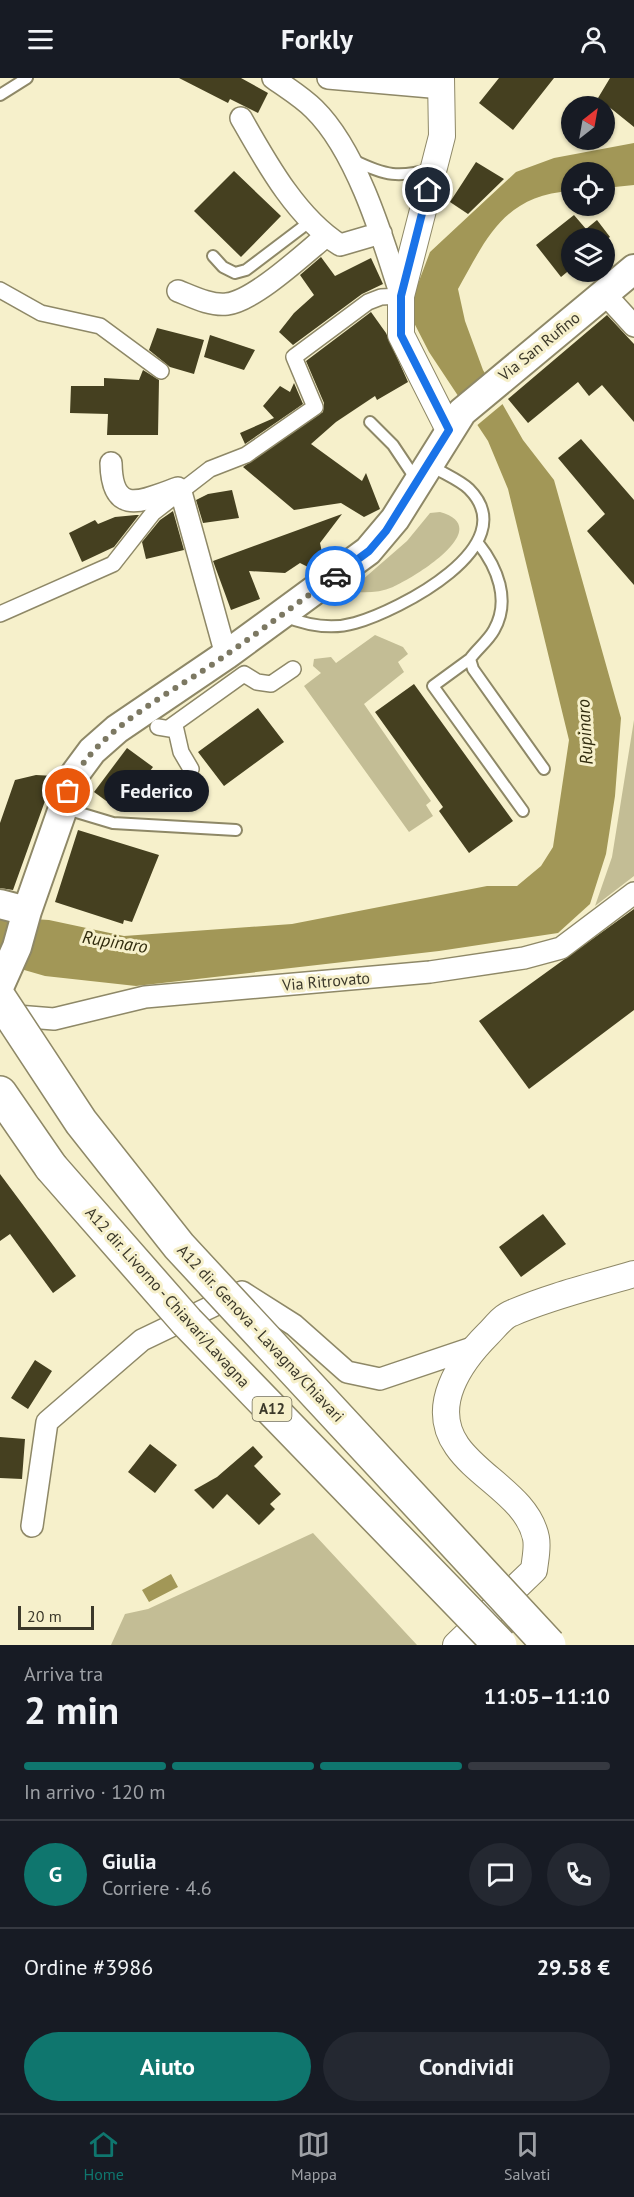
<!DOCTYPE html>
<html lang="it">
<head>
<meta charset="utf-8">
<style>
	:root { --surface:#171b24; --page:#242831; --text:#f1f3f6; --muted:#9ea1a6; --line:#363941; --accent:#0f766e }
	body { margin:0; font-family:"PT Sans",sans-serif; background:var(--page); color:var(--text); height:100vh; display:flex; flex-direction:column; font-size:22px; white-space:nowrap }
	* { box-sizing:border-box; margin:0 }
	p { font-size:20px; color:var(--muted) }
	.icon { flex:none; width:33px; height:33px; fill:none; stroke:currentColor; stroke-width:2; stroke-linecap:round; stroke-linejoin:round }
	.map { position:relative; height:1567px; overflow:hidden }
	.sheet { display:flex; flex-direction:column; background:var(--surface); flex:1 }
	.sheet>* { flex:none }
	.needle { width:39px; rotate:31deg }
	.fabs { position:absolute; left:561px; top:18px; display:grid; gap:12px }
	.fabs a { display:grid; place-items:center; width:54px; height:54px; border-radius:50%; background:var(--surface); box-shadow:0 2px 4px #0004; font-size:30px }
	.scale { position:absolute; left:18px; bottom:15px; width:76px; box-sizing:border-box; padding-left:6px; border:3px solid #3b382a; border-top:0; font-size:16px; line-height:21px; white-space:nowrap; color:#3b382a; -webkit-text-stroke:4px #f6f0cb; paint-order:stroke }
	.pin { position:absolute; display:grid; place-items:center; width:51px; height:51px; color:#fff; margin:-26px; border:3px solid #fff; border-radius:50%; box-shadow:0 2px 6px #0007 }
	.courier { position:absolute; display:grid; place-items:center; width:60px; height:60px; margin:-30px; border:4px solid #1a73e8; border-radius:50%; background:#fff; color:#222; box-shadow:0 2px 8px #0007 }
	.bubble { position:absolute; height:42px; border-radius:21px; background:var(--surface); box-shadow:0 2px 4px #0004; font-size:20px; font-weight:600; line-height:42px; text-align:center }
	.headline em { font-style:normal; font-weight:600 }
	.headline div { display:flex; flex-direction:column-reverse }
	.headline { display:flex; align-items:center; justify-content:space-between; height:102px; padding:0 24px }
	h1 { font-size:39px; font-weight:600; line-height:45px }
	.bar { display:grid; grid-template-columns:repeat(4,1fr); gap:9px 6px; align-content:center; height:72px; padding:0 24px }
	.bar i { height:8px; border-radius:4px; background:var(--line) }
	.bar .on { background:var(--accent) }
	.bar p { grid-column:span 4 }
	.line { display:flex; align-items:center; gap:15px; padding:0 24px; border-top:2px solid var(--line) }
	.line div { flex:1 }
	.round { display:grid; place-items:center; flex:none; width:63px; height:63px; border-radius:32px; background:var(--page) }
	.action { display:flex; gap:12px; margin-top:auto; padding:12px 24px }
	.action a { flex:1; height:69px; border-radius:36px; background:var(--accent); color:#fff; font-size:24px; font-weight:600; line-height:69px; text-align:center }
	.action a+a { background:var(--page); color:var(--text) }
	header { display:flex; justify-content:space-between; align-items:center; height:78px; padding:0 24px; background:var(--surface); font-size:27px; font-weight:600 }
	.menu { display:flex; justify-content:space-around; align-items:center; height:84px; border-top:2px solid var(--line); background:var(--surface); font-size:16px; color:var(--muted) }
	.menu a { display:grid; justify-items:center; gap:3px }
	.menu .on { color:var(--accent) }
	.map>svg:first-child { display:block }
	.green { fill:#c3bd95 }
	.water { fill:#a29757 }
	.pier { fill:#f6f0cb }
	.building { fill:#454020 }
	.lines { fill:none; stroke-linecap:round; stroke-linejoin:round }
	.service-casing { stroke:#8e8867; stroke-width:14 }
	.pedestrian-casing { stroke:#8e8867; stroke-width:18 }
	.minor-casing { stroke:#8e8867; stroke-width:24 }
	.tertiary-casing { stroke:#8e8867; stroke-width:28 }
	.secondary-casing { stroke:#8e8867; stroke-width:32 }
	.motorway-casing { stroke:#8e8867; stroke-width:36 }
	.service { stroke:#fff; stroke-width:10 }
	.pedestrian { stroke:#fff; stroke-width:15 }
	.minor { stroke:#fff; stroke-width:21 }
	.tertiary { stroke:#fff; stroke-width:26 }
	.secondary { stroke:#fff; stroke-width:28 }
	.motorway { stroke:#fff; stroke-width:33 }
	.motorway-bridge-casing { stroke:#8e8867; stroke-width:36; stroke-linecap:butt }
	.motorway-bridge { stroke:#fff; stroke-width:33 }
	.done { stroke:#7c7862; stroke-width:6; stroke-dasharray:0 10.8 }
	.route { stroke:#1a73e8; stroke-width:8 }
	.labels { text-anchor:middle; stroke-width:6; stroke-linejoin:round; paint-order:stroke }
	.shield { fill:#f6f0cb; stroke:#736f5a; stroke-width:1.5 }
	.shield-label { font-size:15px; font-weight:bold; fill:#3b382a }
	.street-label { font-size:16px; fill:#3b382a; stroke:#f6f0cb }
	.water-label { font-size:18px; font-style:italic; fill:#302b0d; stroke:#f6f0cb }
</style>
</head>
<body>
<header><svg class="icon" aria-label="menu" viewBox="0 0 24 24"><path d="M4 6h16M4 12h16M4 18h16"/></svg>Forkly<svg class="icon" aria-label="person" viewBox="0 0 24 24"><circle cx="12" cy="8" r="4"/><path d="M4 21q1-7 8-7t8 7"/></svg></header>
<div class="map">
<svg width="634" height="1567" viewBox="0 0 634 1567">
	<rect width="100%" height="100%" fill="#f6f0cb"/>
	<path class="green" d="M440,434C497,450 412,501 393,509C381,514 369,515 356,514L361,503L407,463L430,435Z
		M375,557L403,569L408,576L398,584L404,594L364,626L431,723L426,727L433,738L409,754L304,608L321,595L313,588L314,581L331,579L336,585Z
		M634,642V798L595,828L612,779Z
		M313,1455L417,1567H111L125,1536L148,1531Z"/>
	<path class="water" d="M634,65V107L605,110L604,94H572L571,113C505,117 487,159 458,211L465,243L483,292L523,362L554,402L621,640L615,718L606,776L590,826L558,855L439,873L136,908L45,898L0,885V839L49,842L124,858L292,846L487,808H517L541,788L553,769L569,662L508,411L488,363L429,274L410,237L413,219L430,174L516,94L554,80Z
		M171,1496L178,1509L149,1524L142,1512Z"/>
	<path class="pier" d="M497,311L505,324L475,349L461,327Z"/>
	<path class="building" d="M179,0H241L268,15L258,35L230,21L228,25Z
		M499,0H554L513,52L479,25Z
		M610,0H634V49L598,20Z
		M476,84L504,101L468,136L450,124Z
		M234,93L281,138L241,179L194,133Z
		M574,137L586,151L597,142L610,159L604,163V160H572V190L561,199L536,167Z
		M321,179L335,198L371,180L383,206L362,216L293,267L279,254L294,235L314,217L300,197Z
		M371,234L386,255L408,304L377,322L375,318L336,344L311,366L362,403L366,395L380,431L364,439L341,425L294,432L243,389L323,334L324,325L306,283Z
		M607,237L634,266V344L602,307L589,318L578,304L528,345L508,321Z
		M157,250L204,262L194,296L170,289L149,272Z
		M210,257L255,272L244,292L204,279Z
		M143,292L159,302L158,357H107L108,336L70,335L71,308H104V300L139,302Z
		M294,305L303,326L245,366L240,355L274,340L263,328L280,308L290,314Z
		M581,361L634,422V507L587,453L605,436L558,380Z
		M232,412L239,440L203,445L196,422L208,416Z
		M173,433L184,472L146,481L142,464L160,442Z
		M342,436L320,465L323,479L320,487L308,489L300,485L285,495L249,493L260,521L231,532L213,483Z
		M136,437H139L114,469L82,484L69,455L95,442L98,446L115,439Z
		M414,606L513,743L469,775L439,733L443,729L375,634Z
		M258,630L284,664L224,708L198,674Z
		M127,670L153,689L120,733L94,714Z
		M36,697L54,698L13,812L0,810V745L15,702Z
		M78,752L159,777L132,844L124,842L123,846L55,824Z
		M634,831V932L529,1011L479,943Z
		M0,1096L76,1198L53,1215L10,1156L0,1163Z
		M543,1136L566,1166L521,1199L499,1169Z
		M35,1282L52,1293L28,1331L11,1320Z
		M0,1359L25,1361L22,1401L0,1400Z
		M150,1366L177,1387L155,1415L128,1394Z
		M253,1368L263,1379L254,1388L281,1416L270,1426L275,1431L259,1447L227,1416L213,1431L194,1412L217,1399Z"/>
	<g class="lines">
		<defs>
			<path id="service" d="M0,17L27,0
				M353,82C386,98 398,100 433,91
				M213,178L223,189L235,195L246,192L312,142
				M370,344L393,367L417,403
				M478,465C497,489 511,522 494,552C488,563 477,571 470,581L473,591L544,691
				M284,538C306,547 331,552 355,545C398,533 526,468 469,411C460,402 442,395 430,387
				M470,581L433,608L523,733
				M63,730L113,745L236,752"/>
			<path id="pedestrian" d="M0,212L41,235L100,248L161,293
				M0,536L113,486L153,435L210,391L246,377L315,329L294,279L368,224L381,219L401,218
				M158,649L176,652L181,674L191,691
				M170,649L244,596L257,604L271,606L293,591"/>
			<path id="minor" d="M273,0C287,10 302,19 314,31C357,73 383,161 401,218
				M328,0L442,10
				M241,40C266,84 296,139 340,167L381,155
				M178,213C193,219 211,228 227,226C254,223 304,176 326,158
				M604,215L634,248
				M111,385C112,439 142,423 178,410L181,414L226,577
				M4,937L54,941L145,919L430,894L524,880L561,870L634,815
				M32,1448L47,1344L142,1262L242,1214L294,1247L347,1294L380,1301L475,1269"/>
			<path id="tertiary" d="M441,0L442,58L401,218V257L449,352
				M456,1567L534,1492C535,1482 538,1470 536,1460C528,1420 479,1400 457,1368C429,1328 460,1284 488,1256C495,1249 503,1238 512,1235C551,1218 594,1208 634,1196"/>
			<path id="secondary" d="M0,826L27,833
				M0,907L17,869L27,833L75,696L92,673L117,651L226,577L368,473L395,441L462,334L634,191"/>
			<path id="motorway" d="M0,1015L51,1089"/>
		</defs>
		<use href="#service" class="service-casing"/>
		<use href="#pedestrian" class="pedestrian-casing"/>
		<use href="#minor" class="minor-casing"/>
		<use href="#tertiary" class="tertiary-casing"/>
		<use href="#secondary" class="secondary-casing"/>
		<use href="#motorway" class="motorway-casing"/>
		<use href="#service" class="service"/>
		<use href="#pedestrian" class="pedestrian"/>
		<use href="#minor" class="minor"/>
		<use href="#tertiary" class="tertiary"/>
		<use href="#secondary" class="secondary"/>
		<use href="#motorway" class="motorway"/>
		<defs>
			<path id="motorway-bridge" d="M0,921L81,1044L179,1168L549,1567
				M51,1089L187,1244L500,1567"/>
		</defs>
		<use href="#motorway-bridge" class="motorway-bridge-casing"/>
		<use href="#motorway-bridge" class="motorway-bridge"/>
	</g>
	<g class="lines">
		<path class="done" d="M68,713C90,653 176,613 226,577C263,551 299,524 335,498"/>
		<path class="route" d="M335,498L369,473L386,453L449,352L401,257V218L428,112"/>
	</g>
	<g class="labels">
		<rect class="shield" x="252.5" y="1319" width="39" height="24" rx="4.5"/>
		<g class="shield-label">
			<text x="272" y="1336">A12</text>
		</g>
		<g class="street-label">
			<text transform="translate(539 268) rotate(-39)" y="6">Via San Rufino</text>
			<text transform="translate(326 903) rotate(-5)" y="6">Via Ritrovato</text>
			<text transform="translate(168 1219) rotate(48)" y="6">A12 dir. Livorno - Chiavari/Lavagna</text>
			<text transform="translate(261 1255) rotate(47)" y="6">A12 dir. Genova - Lavagna/Chiavari</text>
		</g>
		<g class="water-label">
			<text transform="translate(585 654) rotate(-93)" y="6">Rupinaro</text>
			<text transform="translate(115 864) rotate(9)" y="6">Rupinaro</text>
		</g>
	</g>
</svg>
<div class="fabs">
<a><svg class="needle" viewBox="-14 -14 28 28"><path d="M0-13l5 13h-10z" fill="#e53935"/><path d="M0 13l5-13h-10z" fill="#9ea1a6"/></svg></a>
<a><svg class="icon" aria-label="locate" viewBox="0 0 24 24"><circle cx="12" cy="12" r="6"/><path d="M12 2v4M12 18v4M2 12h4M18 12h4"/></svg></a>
<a><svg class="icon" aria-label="layers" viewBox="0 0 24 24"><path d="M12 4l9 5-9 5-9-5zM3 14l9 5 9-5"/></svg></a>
</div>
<div class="scale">20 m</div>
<div class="pin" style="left:68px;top:713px;background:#ea580c"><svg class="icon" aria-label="bag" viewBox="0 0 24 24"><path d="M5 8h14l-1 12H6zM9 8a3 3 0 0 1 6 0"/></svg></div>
<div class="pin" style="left:428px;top:112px;background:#1f2937"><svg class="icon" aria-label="home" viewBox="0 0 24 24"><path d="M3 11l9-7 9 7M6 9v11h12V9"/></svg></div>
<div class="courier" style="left:335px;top:498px"><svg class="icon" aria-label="car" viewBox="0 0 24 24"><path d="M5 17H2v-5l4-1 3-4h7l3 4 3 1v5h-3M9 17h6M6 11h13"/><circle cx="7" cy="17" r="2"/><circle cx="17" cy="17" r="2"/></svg></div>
<div class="bubble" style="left:104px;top:692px;width:105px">Federico</div>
</div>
<section class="sheet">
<div class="headline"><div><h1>2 min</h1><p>Arriva tra</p></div><em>11:05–11:10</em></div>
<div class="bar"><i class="on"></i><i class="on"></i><i class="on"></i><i></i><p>In arrivo · 120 m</p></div>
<div class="line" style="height:108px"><b class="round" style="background:var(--accent);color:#fff">G</b><div><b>Giulia</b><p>Corriere · 4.6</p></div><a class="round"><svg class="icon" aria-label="chat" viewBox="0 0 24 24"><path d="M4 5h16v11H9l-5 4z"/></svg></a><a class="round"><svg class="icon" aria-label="phone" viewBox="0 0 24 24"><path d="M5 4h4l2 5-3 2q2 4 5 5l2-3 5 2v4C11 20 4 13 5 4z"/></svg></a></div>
<div class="line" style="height:78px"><div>Ordine #3986</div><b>29.58 €</b></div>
<div class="action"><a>Aiuto</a><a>Condividi</a></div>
</section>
<nav class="menu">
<a class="on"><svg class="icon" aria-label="home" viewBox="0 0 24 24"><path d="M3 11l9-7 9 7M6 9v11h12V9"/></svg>Home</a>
<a><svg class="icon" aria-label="map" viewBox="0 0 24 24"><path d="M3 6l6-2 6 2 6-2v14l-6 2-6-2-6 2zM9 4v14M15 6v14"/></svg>Mappa</a>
<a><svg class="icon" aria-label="saved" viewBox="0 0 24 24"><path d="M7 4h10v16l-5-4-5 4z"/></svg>Salvati</a>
</nav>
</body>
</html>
